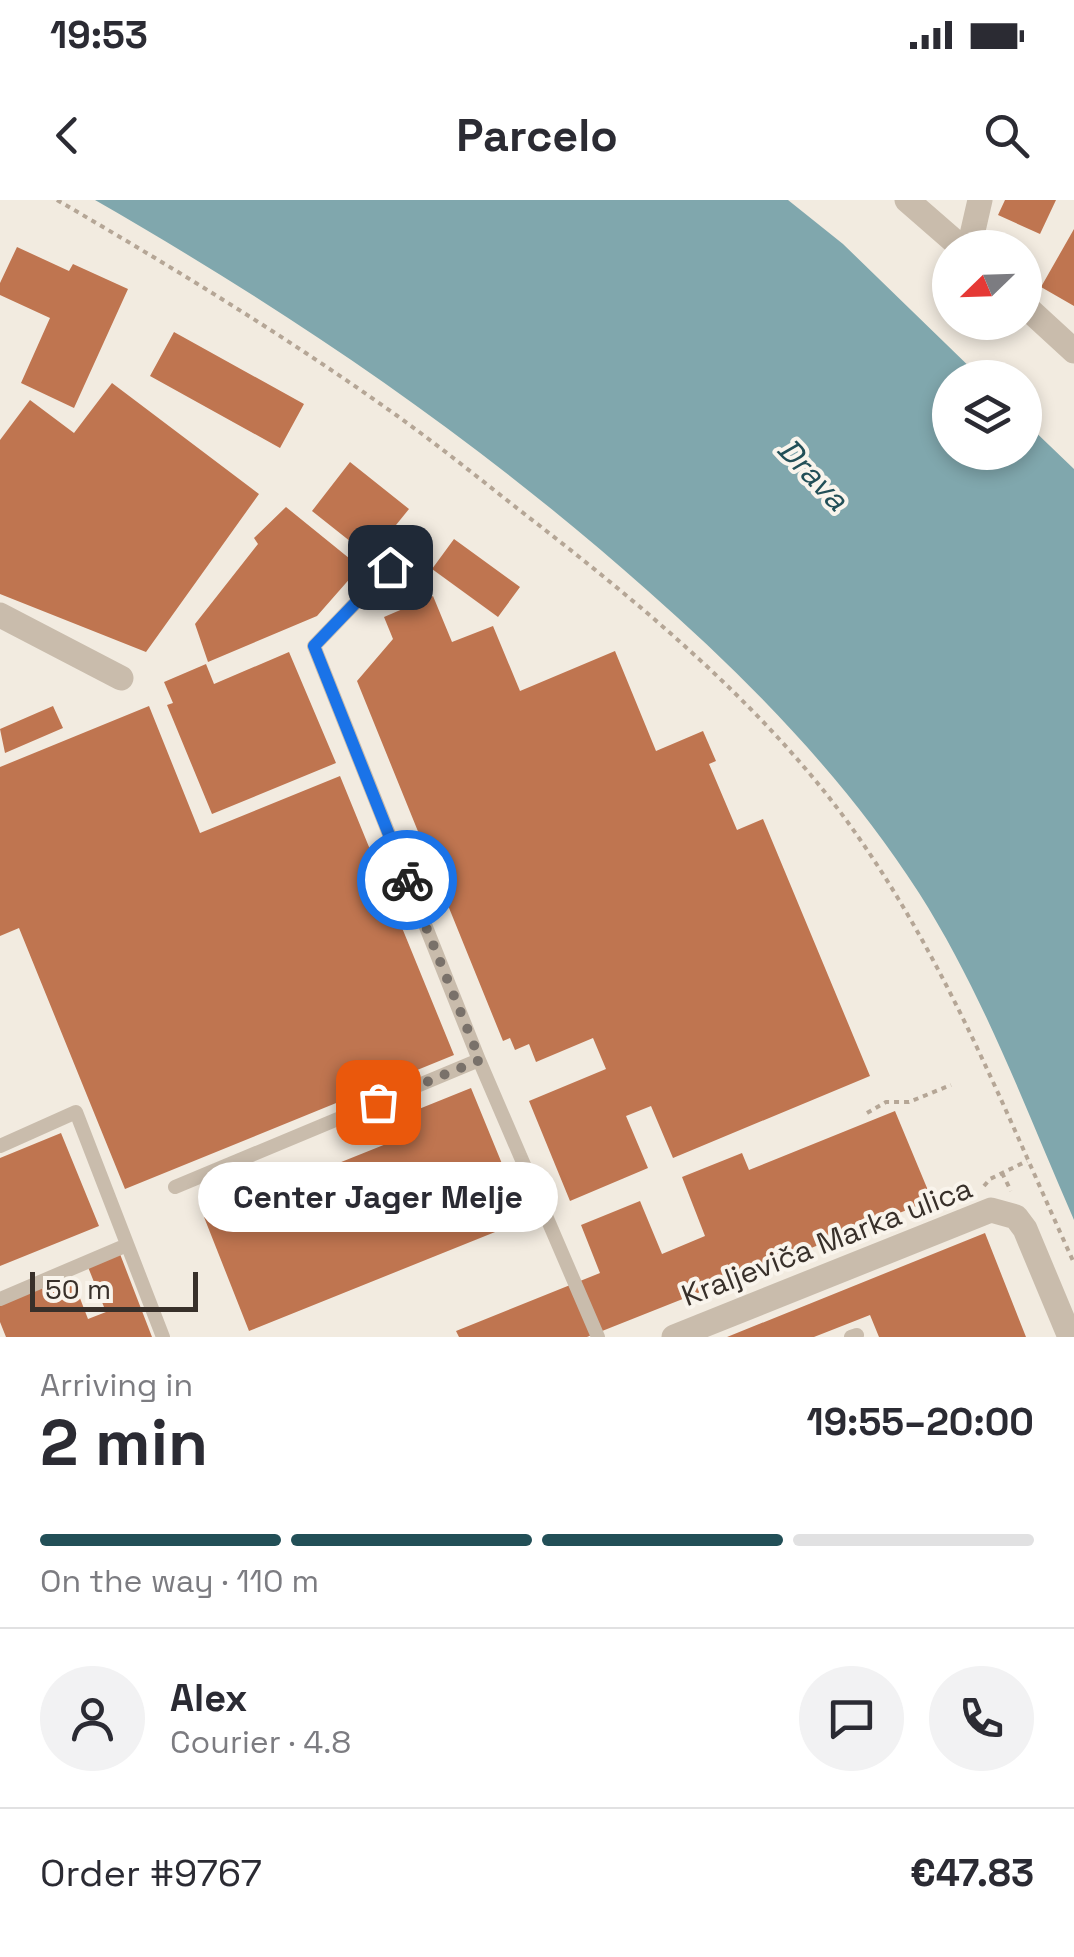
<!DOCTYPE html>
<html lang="en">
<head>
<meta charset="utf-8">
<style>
	:root { --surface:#fff; --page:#f2f2f3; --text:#2b2b33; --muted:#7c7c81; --line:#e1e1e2; --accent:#224f57 }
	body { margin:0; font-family:"Space Grotesk",sans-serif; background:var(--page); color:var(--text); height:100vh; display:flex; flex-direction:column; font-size:38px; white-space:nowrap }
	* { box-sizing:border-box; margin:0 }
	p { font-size:32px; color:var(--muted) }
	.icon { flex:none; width:55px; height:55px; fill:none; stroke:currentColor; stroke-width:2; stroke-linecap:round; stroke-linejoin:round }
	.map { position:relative; height:1137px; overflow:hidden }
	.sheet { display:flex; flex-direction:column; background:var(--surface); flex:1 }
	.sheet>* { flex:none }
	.needle { width:65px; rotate:247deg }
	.fabs { position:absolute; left:932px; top:30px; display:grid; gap:20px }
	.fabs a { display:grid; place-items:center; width:110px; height:110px; border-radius:50%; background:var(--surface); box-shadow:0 5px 15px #0003; font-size:50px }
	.scale { position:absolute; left:30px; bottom:25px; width:168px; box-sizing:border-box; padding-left:10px; border:5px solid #38302a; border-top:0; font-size:28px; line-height:35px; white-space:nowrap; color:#38302a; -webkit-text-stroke:8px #f9f4ec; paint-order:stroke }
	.pin { position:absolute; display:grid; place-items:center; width:85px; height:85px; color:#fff; margin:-42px; border-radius:20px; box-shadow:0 5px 15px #0006 }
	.courier { position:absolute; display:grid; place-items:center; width:100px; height:100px; margin:-50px; border:8px solid #1a73e8; border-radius:50%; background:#fff; color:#222; box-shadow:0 2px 12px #0007 }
	.bubble { position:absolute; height:70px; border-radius:35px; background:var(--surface); box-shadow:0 5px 15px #0003; font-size:32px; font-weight:700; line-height:70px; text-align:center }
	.headline em { font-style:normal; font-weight:700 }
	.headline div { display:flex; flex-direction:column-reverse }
	.headline { display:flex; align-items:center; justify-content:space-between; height:170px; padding:0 40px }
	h1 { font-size:65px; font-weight:700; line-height:75px }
	.bar { display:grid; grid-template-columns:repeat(4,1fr); gap:15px 10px; align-content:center; height:120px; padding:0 40px }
	.bar i { height:12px; border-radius:8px; background:var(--line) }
	.bar .on { background:var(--accent) }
	.bar p { grid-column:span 4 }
	.line { display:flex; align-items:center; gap:25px; padding:0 40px; border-top:2px solid var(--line) }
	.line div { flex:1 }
	.round { display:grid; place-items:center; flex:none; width:105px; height:105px; border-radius:52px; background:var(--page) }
	.status { display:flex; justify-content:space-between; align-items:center; height:70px; padding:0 50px; background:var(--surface); direction:ltr }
	.status svg { height:28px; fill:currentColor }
	header { display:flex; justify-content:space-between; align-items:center; height:130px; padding:0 40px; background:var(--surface); font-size:45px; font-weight:700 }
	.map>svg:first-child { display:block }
	.water { fill:#80a7ad }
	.building { fill:#bf7550 }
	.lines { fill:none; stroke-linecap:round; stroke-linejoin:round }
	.path { stroke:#b5a696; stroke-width:4; stroke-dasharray:5 5; stroke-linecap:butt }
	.service { stroke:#c9bcac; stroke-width:14 }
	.minor { stroke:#c9bcac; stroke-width:25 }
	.tertiary { stroke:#c9bcac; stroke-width:25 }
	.done { stroke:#79716a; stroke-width:10; stroke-dasharray:0 18 }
	.route { stroke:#1a73e8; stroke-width:12 }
	.labels { text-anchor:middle; stroke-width:8; stroke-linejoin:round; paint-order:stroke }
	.street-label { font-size:30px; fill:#38302a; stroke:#f9f4ec }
	.water-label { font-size:32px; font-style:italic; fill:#224f57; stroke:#f9f4ec }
</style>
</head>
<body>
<div class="status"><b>19:53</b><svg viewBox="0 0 49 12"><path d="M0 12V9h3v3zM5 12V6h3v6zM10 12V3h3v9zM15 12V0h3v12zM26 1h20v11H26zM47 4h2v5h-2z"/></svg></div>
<header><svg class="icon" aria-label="back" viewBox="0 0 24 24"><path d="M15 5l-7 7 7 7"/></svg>Parcelo<svg class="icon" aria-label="search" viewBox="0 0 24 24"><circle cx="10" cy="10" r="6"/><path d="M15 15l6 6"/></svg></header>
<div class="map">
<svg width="1074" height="1137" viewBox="0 0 1074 1137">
	<rect width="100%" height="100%" fill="#f2ebe0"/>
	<path class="water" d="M95,0H788L843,44L980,177L950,178V252H1025V222L1074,269V1020C1026,910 984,795 919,693C845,578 750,481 648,391C476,238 293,114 95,0Z"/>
	<path class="building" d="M1005,0H1056L1040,34L998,15Z
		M1074,29V106L1041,87Z
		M17,47L69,71L73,64L128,89L74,208L21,183L50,118L0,95V83Z
		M174,132L304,204L280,248L150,176Z
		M112,183L259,294L146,452L0,394V240L30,200L74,233Z
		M350,262L409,309L370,357L312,311Z
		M286,307L360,367L317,416L208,462L195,424L258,344L254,338Z
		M454,339L520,387L498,417L432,369Z
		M433,396L452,442L493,426L520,491L615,451L656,551L703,531L716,561L709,564L737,630L763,619L870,876L673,958L651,906L626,916L648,968L570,1001L529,901L606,869L593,838L536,862L529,844L515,850L510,838L503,841L357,481L393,439L384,417Z
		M289,452L336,563L212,614L167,505L173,503L164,482L206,464L214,484Z
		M53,506L63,528L5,553L0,529Z
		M149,506L200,633L340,576L454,855L125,989L19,728L0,736V567Z
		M471,888L525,1020L249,1131L204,1017L411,934L404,915Z
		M895,911L932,1000L587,1137H459L456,1131L600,1073L581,1025L640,1001L662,1054L705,1036L682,977L742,953L749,970Z
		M61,933L99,1026L0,1066V958Z
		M985,1033L1026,1137H879L870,1115L814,1137H727Z
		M120,1054L152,1137H6L0,1122V1103L71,1075L88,1119L106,1112L88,1067Z"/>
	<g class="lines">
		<path class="path" d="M57,0C172,67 287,137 396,215C445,250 492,289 540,326C654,415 776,518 859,638C950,769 1008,918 1074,1063
			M867,913L886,902H909L951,885
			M1002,973L1011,991
			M984,986L990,979L1027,961"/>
		<path class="service" d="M390,367L314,446L479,860L598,1137
			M0,946L76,912L163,1137
			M175,987L479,860
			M0,1099L127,1045
			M851,1137L857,1135"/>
		<path class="minor" d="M907,0L962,48
			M969,48L980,0
			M1025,106L1074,151
			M0,415L121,478"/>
		<path class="tertiary" d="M674,1137L991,1010L1016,1017L1025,1029L1070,1137"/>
	</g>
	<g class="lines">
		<path class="done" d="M378,902L480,860L407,680"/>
		<path class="route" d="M390,367L314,446L407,680"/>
	</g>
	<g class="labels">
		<g class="street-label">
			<text transform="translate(827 1042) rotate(-21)" y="10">Kraljeviča Marka ulica</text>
		</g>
		<g class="water-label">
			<text transform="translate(813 274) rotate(46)" y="11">Drava</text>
		</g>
	</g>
</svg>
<div class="fabs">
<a><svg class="needle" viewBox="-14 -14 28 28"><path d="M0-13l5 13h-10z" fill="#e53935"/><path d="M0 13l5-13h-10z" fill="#7c7c81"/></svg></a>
<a><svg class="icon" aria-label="layers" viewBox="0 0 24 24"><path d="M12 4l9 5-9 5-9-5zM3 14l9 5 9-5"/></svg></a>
</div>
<div class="scale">50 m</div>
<div class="pin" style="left:378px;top:902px;background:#ea580c"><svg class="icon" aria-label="bag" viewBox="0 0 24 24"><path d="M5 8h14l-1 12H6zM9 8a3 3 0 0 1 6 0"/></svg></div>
<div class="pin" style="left:390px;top:367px;background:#1f2937"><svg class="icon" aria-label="home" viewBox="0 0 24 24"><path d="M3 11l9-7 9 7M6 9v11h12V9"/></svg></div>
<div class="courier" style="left:407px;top:680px"><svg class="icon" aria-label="bike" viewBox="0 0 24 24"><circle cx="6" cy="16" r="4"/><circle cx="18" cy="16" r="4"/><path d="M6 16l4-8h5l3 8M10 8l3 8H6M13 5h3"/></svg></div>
<div class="bubble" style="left:198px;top:962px;width:360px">Center Jager Melje</div>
</div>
<section class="sheet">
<div class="headline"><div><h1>2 min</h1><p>Arriving in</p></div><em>19:55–20:00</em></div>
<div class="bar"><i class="on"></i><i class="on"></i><i class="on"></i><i></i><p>On the way · 110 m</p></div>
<div class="line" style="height:180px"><a class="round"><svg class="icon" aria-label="person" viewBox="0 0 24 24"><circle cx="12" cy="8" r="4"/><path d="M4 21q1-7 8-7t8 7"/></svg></a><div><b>Alex</b><p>Courier · 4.8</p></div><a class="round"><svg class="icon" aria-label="chat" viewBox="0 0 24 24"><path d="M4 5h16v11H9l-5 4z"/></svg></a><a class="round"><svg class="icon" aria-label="phone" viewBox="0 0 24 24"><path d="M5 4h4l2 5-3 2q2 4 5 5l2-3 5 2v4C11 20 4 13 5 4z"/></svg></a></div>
<div class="line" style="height:130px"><div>Order #9767</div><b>€47.83</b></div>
</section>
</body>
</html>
